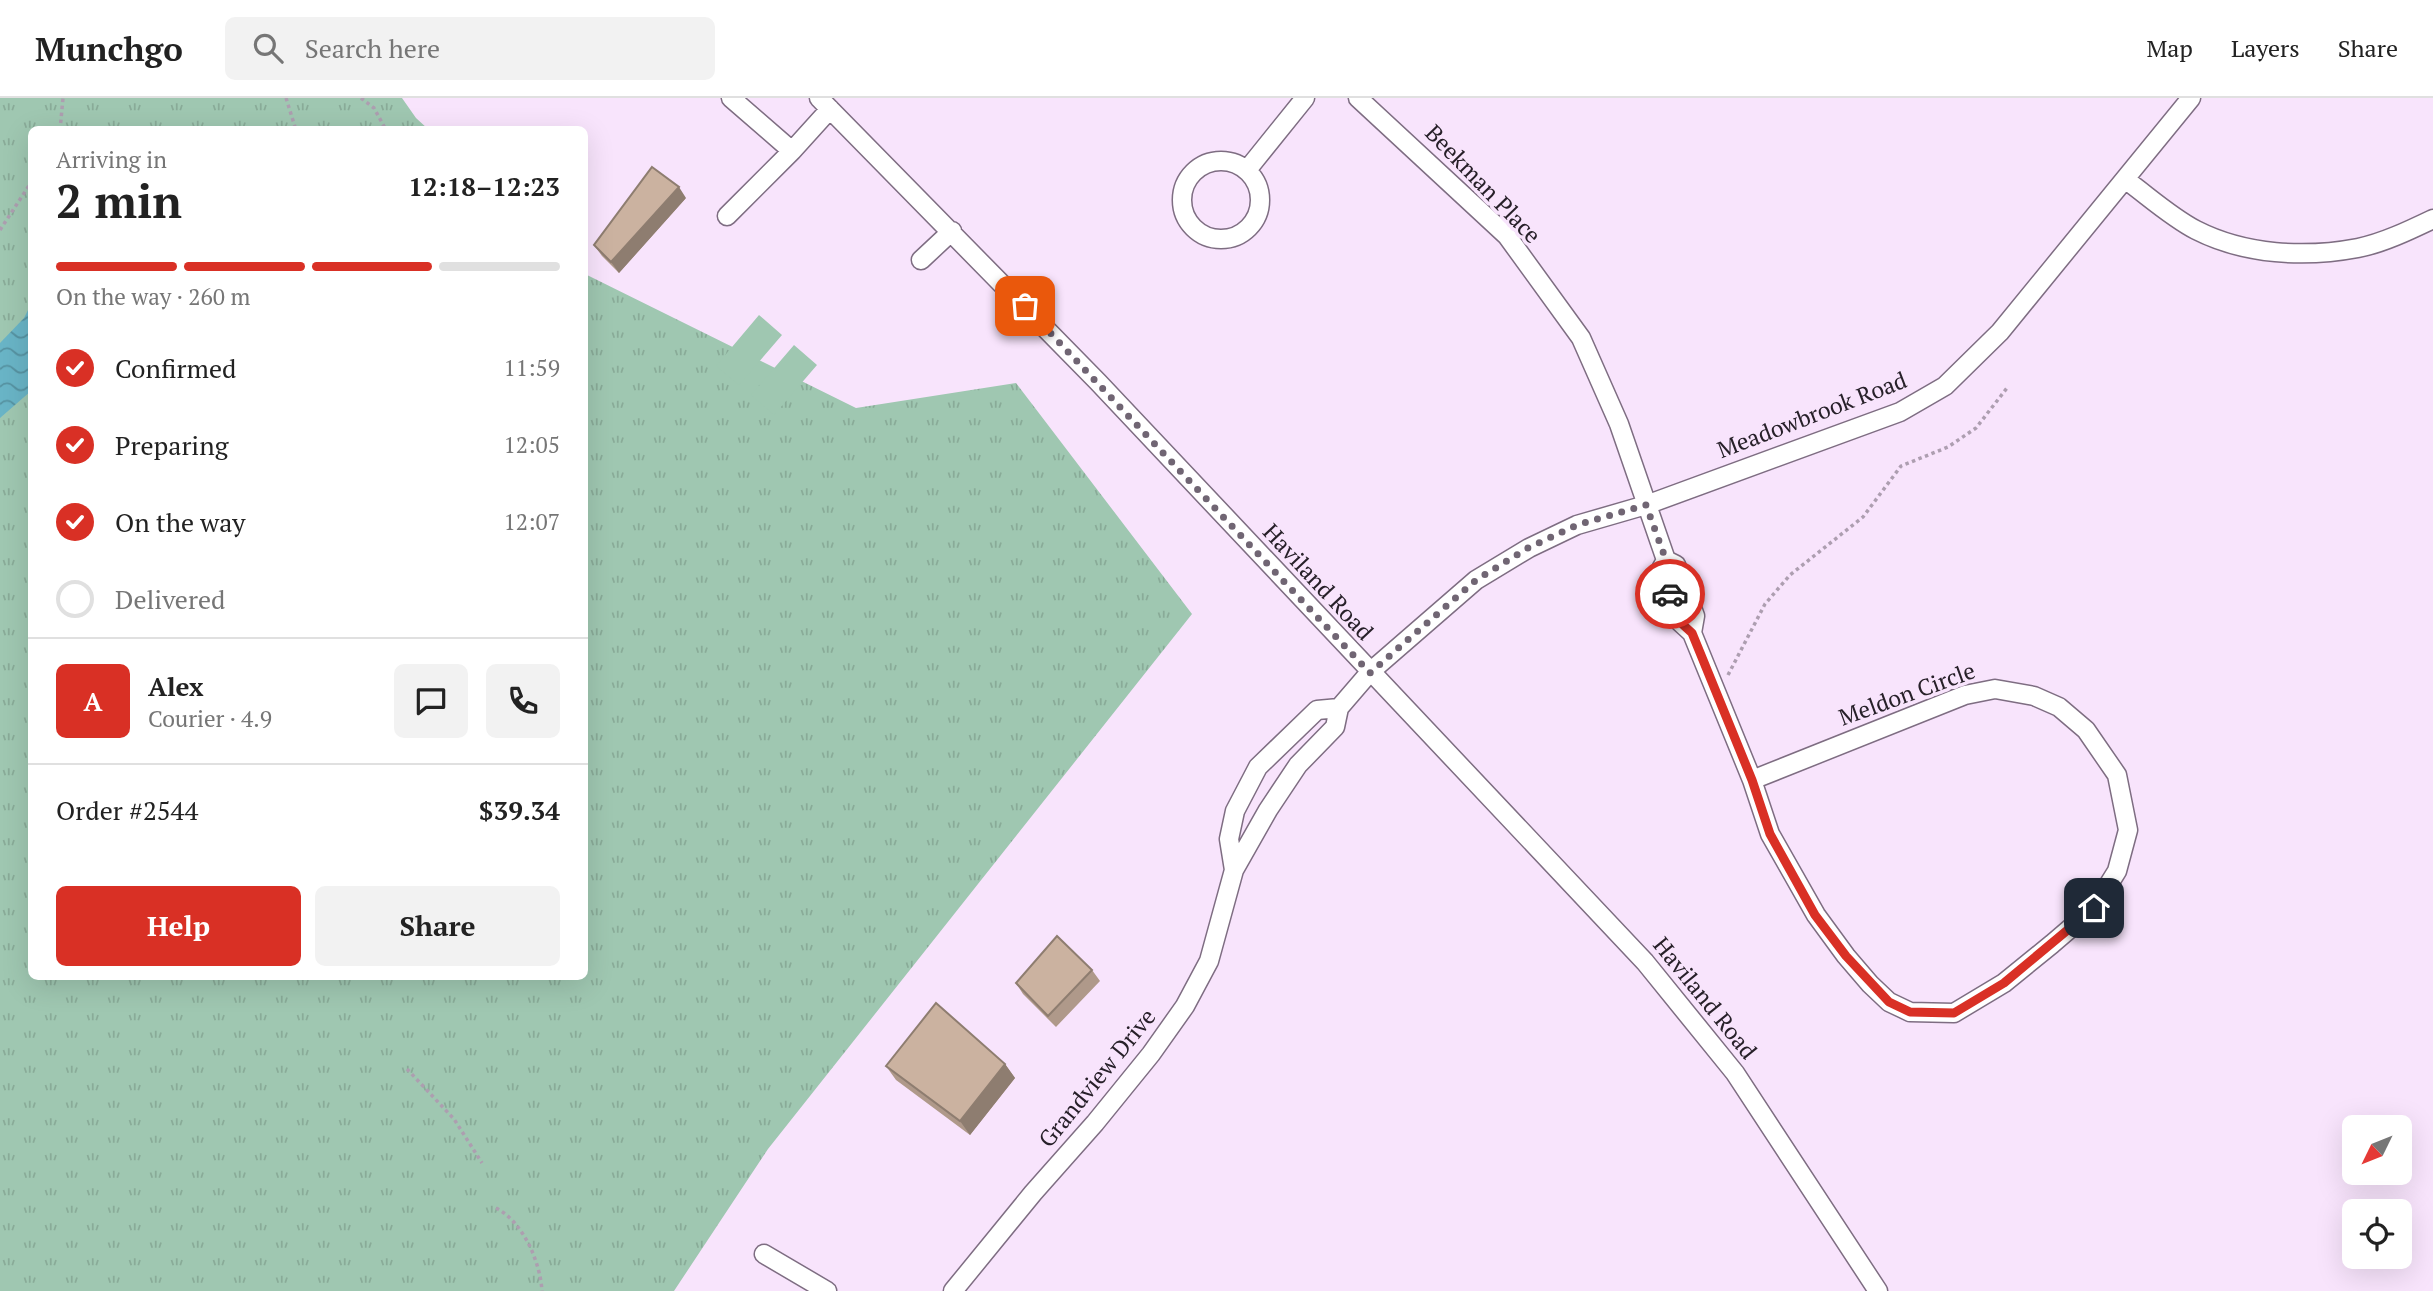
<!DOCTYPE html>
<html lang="en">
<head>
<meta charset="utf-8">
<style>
	:root { --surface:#fff; --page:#f2f2f2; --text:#222; --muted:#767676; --line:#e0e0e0; --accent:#d93025 }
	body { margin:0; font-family:"PT Serif",serif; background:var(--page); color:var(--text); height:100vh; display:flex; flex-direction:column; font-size:26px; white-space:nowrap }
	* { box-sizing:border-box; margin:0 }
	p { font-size:23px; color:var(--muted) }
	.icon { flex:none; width:38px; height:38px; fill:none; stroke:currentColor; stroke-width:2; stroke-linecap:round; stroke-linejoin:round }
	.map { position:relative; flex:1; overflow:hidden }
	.drawer { position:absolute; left:28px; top:28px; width:560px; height:854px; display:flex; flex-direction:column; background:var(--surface); border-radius:10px; box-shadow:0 7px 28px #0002 }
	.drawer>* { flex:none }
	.needle { width:46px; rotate:227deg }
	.fabs { position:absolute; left:2342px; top:1017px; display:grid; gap:14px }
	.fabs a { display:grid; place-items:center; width:70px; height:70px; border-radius:10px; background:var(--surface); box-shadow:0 7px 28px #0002; font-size:35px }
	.pin { position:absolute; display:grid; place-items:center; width:60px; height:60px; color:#fff; margin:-30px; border-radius:14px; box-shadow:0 4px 10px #0006 }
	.courier { position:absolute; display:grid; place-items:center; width:70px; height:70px; margin:-35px; border:5px solid #d93025; border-radius:50%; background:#fff; color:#222; box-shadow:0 2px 9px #0007 }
	.summary em { font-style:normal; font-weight:600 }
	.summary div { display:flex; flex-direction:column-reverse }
	.summary { display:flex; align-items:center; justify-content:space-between; height:119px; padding:0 28px }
	h1 { font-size:46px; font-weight:600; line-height:52px }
	.bar { display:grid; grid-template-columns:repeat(4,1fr); gap:10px 7px; align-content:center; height:84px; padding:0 28px }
	.bar i { height:9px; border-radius:5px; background:var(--line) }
	.bar .on { background:var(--accent) }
	.bar p { grid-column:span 4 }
	.line { display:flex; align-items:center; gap:18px; padding:0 28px; border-top:2px solid var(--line) }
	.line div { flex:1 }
	.round { display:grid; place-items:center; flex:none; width:74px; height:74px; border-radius:10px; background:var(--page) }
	ol { padding:0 28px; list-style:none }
	li { display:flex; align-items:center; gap:21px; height:77px }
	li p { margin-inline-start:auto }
	li .icon { padding:7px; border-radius:50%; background:var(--accent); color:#fff; stroke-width:4 }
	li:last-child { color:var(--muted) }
	li i { width:38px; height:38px; border:4px solid var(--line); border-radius:50% }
	.button { display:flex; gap:14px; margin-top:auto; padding:14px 28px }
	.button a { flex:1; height:80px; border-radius:10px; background:var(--accent); color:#fff; font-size:28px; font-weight:600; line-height:80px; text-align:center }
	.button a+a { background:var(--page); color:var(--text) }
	header { display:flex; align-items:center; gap:42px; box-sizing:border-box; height:98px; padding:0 35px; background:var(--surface); border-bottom:2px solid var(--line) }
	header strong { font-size:33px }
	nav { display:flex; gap:38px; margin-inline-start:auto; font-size:24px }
	.search { width:490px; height:63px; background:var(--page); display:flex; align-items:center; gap:18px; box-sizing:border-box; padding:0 24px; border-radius:10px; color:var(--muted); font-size:26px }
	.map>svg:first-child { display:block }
	.grass { fill:url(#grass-tufts) }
	.pitch { fill:#9fc7b1 }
	.water { fill:url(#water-waves) }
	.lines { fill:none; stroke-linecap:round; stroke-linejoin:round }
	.minor-casing { stroke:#7e6d82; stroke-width:21 }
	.path { stroke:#ad9eb0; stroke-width:3.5; stroke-dasharray:3.5 3.5; stroke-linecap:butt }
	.minor { stroke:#fff; stroke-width:18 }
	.wall { fill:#af998a }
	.shaded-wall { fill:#8e7d70 }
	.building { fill:#cbb2a0; stroke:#8e7d70; stroke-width:2 }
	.done { stroke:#706573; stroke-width:7; stroke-dasharray:0 12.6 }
	.route { stroke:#d93025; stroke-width:9 }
	.labels { text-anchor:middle; stroke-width:7; stroke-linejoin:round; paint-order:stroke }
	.street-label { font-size:23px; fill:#272029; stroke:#f8e4fc }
</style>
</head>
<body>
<header>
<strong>Munchgo</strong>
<div class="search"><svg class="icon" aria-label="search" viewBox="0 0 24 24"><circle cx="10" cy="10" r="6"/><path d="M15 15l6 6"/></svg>Search here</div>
<nav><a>Map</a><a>Layers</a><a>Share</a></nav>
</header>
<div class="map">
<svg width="2433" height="1193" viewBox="0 0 2433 1193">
	<defs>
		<pattern id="grass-tufts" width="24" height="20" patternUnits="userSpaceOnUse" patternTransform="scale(1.75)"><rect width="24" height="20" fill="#9fc7b1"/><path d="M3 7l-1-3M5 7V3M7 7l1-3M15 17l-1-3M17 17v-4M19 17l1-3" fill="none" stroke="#89ab98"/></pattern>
		<pattern id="water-waves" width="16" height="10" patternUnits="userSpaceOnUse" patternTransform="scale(1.75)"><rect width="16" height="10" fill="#69b4c6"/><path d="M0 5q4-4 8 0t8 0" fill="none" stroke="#5692a1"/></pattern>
	</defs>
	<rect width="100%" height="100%" fill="#f8e4fc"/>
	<path class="grass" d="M0,0H402L416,20L428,31L32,32V878H584L585,176L856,310L1016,285L1192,516L768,1051L674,1193H0Z"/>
	<path class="pitch" d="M759,217L782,237L739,287L716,268Z
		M794,247L817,267L774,317L751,297Z"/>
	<path class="water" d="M31,206V293L0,320V245L24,220Z"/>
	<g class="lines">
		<defs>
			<path id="minor" d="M731,0L792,53L830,11
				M819,0L1098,284L1645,864L1735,975L1878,1193
				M1358,0L1507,138L1581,240L1619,326L1666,462L1676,467L1695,518L1692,535
				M1182 102a39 39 0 1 1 78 0a39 39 0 1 1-78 0Z
				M1247,72L1305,0
				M2126,82C2148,98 2171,119 2196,132C2245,157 2305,160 2358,150C2383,145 2410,132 2433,121
				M727,118L792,53
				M921,162L952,133
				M1666,462L1661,471L1680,524L1692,535L1752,682L1770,736L1816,817L1846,858L1870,886L1889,904L1910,914L1954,915L2004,885L2052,846L2094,810L2117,773L2128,732L2117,677L2086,632L2059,609L2034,598L1995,591L1965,597L1752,682
				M1339,610L1370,574L1476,482L1529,450L1577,427L1646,407L1900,314L1945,288L2000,234L2191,0
				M1234,772L1229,741L1235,713L1258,669L1317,612L1339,610
				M764,1156L827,1193
				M953,1193L1033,1095L1095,1025L1151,956L1185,908L1209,863L1234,772L1268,712L1298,667L1335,629L1339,610"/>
		</defs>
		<use href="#minor" class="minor-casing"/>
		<path class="path" d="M286,0L296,32
			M361,0L374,10L386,32
			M60,32L63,0
			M0,132L32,83
			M1728,577L1765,506L1790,477L1863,419L1901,368L1948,349L1976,330L2007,290
			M407,971L454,1021L482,1065
			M496,1110C523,1124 540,1163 542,1193"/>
		<use href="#minor" class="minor"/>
	</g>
	<path class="wall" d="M686,100L619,175L602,158L594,147Z
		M1092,872L1100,883L1056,929L1023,896L1016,885Z
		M1005,966L1015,980L970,1037L896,982L886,968Z"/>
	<path class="shaded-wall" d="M679,89L686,100L619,175L611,164Z
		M1005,966L1015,980L970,1037L960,1023Z"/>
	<path class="building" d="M652,69L679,89L611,164L594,147Z
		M1057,838L1092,872L1048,918L1016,885Z
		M936,905L1005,966L960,1023L886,968Z"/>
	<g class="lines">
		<path class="done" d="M1025,208L1370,575L1476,482L1528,450L1577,427L1646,407L1666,462L1661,471L1670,496"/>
		<path class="route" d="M1670,496L1680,524L1692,535L1752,682L1770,736L1815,817L1846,858L1889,904L1910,914L1954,915L2004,885L2094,810"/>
	</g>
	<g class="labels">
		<g class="street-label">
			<text transform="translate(1483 86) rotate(46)" y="8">Beekman Place</text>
			<text transform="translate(1812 317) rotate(-21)" y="8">Meadowbrook Road</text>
			<text transform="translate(1318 484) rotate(47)" y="8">Haviland Road</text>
			<text transform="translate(1907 596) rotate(-20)" y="8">Meldon Circle</text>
			<text transform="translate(1705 900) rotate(51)" y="8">Haviland Road</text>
			<text transform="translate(1097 980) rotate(-51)" y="8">Grandview Drive</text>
		</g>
	</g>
</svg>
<div class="fabs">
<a><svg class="needle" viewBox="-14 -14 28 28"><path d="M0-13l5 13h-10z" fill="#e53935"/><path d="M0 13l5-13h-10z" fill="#767676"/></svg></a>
<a><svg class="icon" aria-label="locate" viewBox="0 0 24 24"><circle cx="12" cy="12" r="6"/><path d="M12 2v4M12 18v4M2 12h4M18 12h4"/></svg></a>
</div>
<div class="pin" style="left:1025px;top:208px;background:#ea580c"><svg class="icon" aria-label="bag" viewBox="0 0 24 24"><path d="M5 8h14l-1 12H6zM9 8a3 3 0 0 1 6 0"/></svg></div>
<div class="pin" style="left:2094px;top:810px;background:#1f2937"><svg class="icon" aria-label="home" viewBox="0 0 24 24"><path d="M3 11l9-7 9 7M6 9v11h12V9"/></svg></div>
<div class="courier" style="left:1670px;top:496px"><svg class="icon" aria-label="car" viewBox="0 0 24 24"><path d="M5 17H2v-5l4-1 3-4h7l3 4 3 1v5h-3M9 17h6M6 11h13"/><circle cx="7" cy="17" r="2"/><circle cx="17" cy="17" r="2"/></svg></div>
<section class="drawer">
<div class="summary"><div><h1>2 min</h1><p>Arriving in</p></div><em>12:18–12:23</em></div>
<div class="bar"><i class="on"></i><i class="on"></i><i class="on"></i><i></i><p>On the way · 260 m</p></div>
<ol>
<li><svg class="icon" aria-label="check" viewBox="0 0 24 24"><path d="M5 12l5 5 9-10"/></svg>Confirmed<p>11:59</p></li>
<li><svg class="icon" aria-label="check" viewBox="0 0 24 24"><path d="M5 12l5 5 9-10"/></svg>Preparing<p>12:05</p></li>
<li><svg class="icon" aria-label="check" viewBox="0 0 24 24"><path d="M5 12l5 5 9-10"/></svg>On the way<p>12:07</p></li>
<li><i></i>Delivered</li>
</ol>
<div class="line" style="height:126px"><b class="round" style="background:var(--accent);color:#fff">A</b><div><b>Alex</b><p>Courier · 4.9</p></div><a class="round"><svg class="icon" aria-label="chat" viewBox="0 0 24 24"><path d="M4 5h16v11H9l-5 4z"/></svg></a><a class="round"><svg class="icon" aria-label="phone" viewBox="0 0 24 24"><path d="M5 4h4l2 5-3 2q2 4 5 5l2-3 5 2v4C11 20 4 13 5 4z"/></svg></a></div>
<div class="line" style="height:91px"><div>Order #2544</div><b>$39.34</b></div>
<div class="button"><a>Help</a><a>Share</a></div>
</section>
</div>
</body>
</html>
